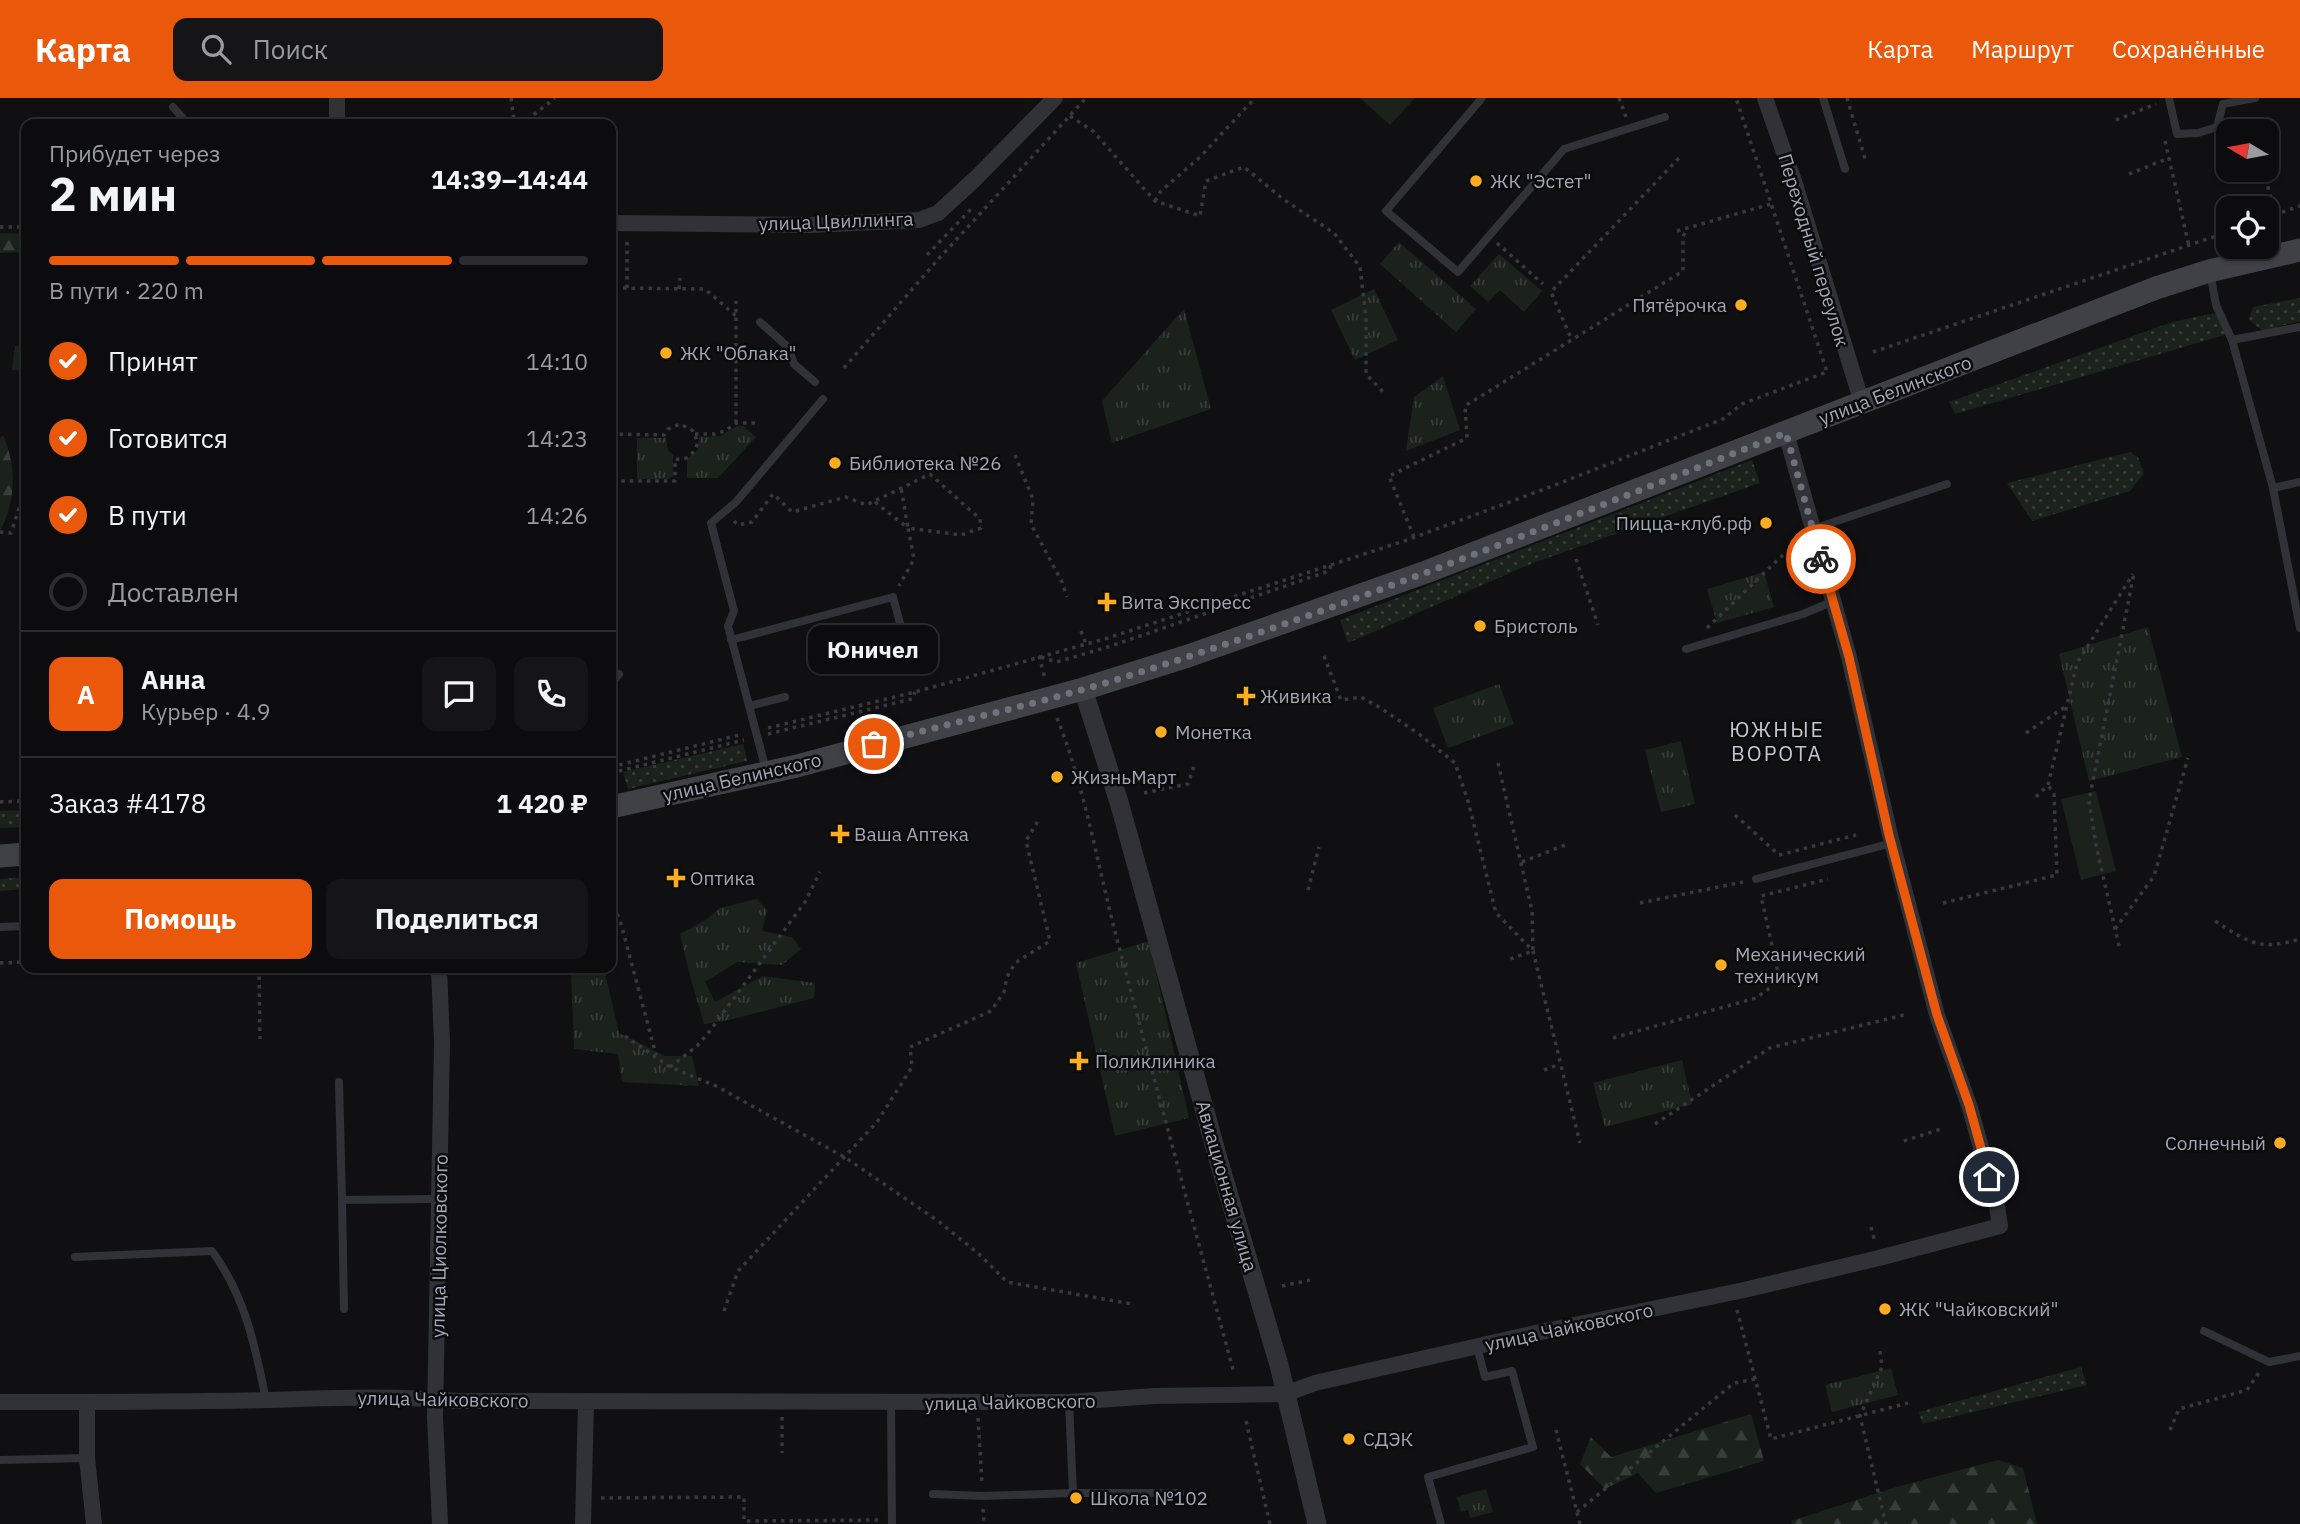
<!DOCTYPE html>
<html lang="ru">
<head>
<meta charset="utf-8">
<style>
	:root { --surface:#0c0c0e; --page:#151517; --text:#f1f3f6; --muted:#9a9b9e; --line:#2c2c2e; --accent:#ea580c }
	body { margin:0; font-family:"IBM Plex Sans",sans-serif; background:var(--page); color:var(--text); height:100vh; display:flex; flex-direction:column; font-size:26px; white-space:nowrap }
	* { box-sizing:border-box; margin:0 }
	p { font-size:23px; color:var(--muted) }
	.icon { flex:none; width:38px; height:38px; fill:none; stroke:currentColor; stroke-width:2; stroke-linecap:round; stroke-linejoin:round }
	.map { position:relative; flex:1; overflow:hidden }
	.side { position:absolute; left:21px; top:21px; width:595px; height:854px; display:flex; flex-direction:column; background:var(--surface); border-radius:14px; box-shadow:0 2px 5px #0004,0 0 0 2px var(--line) }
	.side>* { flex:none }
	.needle { width:46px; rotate:280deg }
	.buttons { position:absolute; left:2216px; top:21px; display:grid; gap:14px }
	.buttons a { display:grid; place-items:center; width:63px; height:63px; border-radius:14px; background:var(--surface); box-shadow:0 2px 5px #0004,0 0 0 2px var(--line); font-size:35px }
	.pin { position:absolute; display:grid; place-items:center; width:60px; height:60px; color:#fff; margin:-30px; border:4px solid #fff; border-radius:50%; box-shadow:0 2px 7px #0007 }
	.courier { position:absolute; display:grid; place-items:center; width:70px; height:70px; margin:-35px; border:5px solid #ea580c; border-radius:50%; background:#fff; color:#222; box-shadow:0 2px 9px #0007 }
	.bubble { position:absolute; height:49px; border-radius:14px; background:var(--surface); box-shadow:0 2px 5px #0004,0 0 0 2px var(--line); font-size:23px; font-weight:700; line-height:49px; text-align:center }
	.head em { font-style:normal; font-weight:700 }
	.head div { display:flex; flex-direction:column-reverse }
	.head { display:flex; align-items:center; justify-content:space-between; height:119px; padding:0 28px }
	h1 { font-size:46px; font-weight:700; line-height:52px }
	.bar { display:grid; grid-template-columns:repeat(4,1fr); gap:10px 7px; align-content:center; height:84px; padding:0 28px }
	.bar i { height:9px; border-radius:5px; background:var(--line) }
	.bar .active { background:var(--accent) }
	.bar p { grid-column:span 4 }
	.line { display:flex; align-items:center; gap:18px; padding:0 28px; border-top:2px solid var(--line) }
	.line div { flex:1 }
	.round { display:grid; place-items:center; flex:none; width:74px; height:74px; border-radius:14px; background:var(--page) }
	ol { padding:0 28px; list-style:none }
	li { display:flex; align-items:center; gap:21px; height:77px }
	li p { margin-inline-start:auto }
	li .icon { padding:7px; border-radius:50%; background:var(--accent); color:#fff; stroke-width:4 }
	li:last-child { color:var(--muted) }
	li i { width:38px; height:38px; border:4px solid var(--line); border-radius:50% }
	.action { display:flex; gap:14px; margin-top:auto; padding:14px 28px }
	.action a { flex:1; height:80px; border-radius:14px; background:var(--accent); color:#fff; font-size:28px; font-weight:700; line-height:80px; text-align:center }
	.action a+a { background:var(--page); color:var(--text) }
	header { display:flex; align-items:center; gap:42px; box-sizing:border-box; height:98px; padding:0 35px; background:var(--accent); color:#fff }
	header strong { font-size:33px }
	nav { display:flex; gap:38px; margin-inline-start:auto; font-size:24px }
	.search { width:490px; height:63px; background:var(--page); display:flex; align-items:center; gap:18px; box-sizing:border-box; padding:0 24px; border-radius:14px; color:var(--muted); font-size:26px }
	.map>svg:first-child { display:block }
	.grass { fill:url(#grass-dots) }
	.forest { fill:url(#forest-firs) }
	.park { fill:url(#park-tufts) }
	.garden { fill:#1a221b }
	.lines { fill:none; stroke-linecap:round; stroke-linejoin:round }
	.path { stroke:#37393e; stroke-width:3.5; stroke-dasharray:3.5 5; stroke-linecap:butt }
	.service { stroke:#313237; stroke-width:8 }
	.minor { stroke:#313237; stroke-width:16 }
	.tertiary { stroke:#313237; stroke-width:19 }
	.secondary { stroke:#3f4147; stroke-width:23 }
	.done { stroke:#6e727b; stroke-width:7; stroke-dasharray:0 12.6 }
	.route { stroke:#ea580c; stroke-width:9 }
	.poi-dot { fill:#fbac1f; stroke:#0b0b0d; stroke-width:2.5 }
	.labels { text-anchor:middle; stroke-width:5; stroke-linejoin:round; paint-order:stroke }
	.poi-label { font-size:19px; fill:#a1a7b3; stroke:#0b0b0d; text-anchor:start }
	.street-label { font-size:19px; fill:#a1a7b3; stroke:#0b0b0d }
	.neighbourhood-label { font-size:21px; letter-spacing:2px; fill:#c2c6cf; stroke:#0b0b0d }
</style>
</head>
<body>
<header>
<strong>Карта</strong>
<div class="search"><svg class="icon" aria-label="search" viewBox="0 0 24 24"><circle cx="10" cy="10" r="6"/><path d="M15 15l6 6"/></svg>Поиск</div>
<nav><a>Карта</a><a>Маршрут</a><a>Сохранённые</a></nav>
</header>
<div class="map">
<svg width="2300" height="1426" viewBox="0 0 2300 1426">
	<defs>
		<pattern id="grass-dots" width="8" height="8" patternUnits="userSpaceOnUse" patternTransform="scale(1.75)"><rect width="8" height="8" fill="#1a221b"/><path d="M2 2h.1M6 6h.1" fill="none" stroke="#383f3a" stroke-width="1.8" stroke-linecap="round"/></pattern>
		<pattern id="forest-firs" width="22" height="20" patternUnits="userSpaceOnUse" patternTransform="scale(1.75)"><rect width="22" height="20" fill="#1a221b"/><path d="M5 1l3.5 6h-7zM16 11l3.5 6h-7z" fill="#383f3a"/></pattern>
		<pattern id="park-tufts" width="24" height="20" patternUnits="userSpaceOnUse" patternTransform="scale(1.75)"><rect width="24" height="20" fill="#1a221b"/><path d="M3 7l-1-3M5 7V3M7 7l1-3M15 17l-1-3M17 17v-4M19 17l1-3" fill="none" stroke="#383f3a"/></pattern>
	</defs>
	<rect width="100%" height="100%" fill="#101012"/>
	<path class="grass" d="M2300,200V223L2263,233L2249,222L2253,209Z
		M2215,215L2228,236L1955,316L1949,304L2172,224Z
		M2130,354L2138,359L2144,376L2130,393L2032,423L2007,385Z
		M1752,362L1760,385L1533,465L1348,545L1340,522Z
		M743,646L747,663L628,691L623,674Z
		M26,712V729L0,730V713Z
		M26,779V791L0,793V781Z
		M2081,1269L2087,1287L1922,1326L1919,1314Z"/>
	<path class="forest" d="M0,135L26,136V154L0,155Z
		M3,337C17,369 16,403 0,433V340Z
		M1751,1316L1764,1363L1656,1395L1638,1375L1605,1391L1580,1366L1591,1339L1611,1359Z
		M1998,1362L2023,1370L2037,1426H1792L1791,1423L1893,1390Z"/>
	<path class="park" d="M1399,144L1476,211L1456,234L1380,166Z
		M1499,156L1542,193L1524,214L1500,192L1488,204L1470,188Z
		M1374,191L1398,242L1355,262L1331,212Z
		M1184,211L1211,311L1112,345L1102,303Z
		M15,248H26V273L12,272Z
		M1443,278L1460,332L1406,353L1414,299Z
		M737,328H743L756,339L718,380H687V361L698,352L699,339L720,338Z
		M637,340H666L668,352L673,357V378L669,381H637Z
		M1764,474L1774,509L1717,525L1707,491Z
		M2148,529L2182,659L2089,683L2059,556Z
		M1499,586L1514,626L1448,650L1433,610Z
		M1681,643L1695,706L1661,714L1645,652Z
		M757,801L767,813L762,833L792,839L801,851L782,867L737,864L705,884L715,904L763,878L815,885L814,900L725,923L704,926L690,878L680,836L707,821L720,810Z
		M1149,843L1189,1020L1115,1038L1076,865Z
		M571,870H604L619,935L665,958H692L699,988L622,984L618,956L574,951Z
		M1682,962L1692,1006L1605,1029L1593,985Z
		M1891,1270L1898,1297L1832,1314L1825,1287Z
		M1486,1391L1493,1414L1470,1420L1468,1412L1461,1414L1457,1399Z"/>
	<path class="garden" d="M1360,0H1415L1390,27Z
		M2096,693L2116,773L2081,782L2061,701Z"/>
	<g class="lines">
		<path class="path" d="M511,0L514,22
			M1619,0L1626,19
			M1847,0L1866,64
			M1070,18L1093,33L1155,103L1200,118L1206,83L1244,69L1283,101L1334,135L1360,169L1366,220V276L1385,296
			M527,22L555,0
			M2116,22L2156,6
			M2165,43L2189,148
			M2263,72L2276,117
			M2129,76L2169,60
			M1155,103L1161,93L1200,59L1255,0
			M2266,120L2300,108
			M0,129H26
			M1677,133L1771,106
			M1497,145L1543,186
			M927,157L974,108
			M627,190V140
			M679,191L680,180
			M1570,238L1551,194L1679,60
			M1873,254L2228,134
			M844,270L934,166L1086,0
			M736,325V203
			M611,336L664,337L668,331L680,326L692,332L698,344C694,356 688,363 675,361V383H611
			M615,336L616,190L705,191L736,218
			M695,336H715L725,333L736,325H758
			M1015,357L1033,401L1031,426L1062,484L1067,499
			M875,404L908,430L914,461L899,488
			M734,423L738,427L752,424L773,396L792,414L846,399L866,407C887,397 908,387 930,376L980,421L981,430L961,437L908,430L901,390
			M0,434L11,435L26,389
			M1414,439L1389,378L1467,340L1465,308L1683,173V139L1687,130
			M1576,461L1598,527
			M22,509H26
			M1707,530L1785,455
			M1081,533L1086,546
			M1039,558L1045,580
			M1324,558L1341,602L1361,599L1379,609L1419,636L1455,665L1468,703L1496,815L1533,853L1580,1045
			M1041,559L1057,564L1111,548L1329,473L1331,467
			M1057,620C1086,692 1098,771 1118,845C1156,989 1195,1132 1234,1275
			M768,630L915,594L1108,540L1407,442L1550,389L1723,321L1742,306L1827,274L1736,0
			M2026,635L2065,609
			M768,636L912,601L915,594
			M1498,665L1532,813L1533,853L1507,862
			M611,669L743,636
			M619,673L744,642
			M1144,695L1188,686L1194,668
			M2036,699L2048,687L2077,565L2133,476
			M0,704L26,703
			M1735,717L1779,757L1856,737
			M1522,764L1565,747
			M1308,792L1319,749
			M611,800L621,826L656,957
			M1640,805L1743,784
			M1943,805L2057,777L2054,696L2048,687
			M2215,823C2250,845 2259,853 2300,841
			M2115,831L2154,778L2188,660
			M2119,848L2096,747L2089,703L2134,475
			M0,865L26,864
			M259,870L260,941
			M625,938L670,969L716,988L846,1060L938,1123L979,1156L1007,1184L1132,1206
			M1613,940L1756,900L1771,889L1779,879L1761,798L1828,781
			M670,969L697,948L709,934L805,804L820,774
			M1544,972L1560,966
			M1655,1026L1770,950L1908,916
			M1904,1043L1944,1030
			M1871,1129L1875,1144
			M1282,1188L1310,1182
			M1737,1212L1771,1341L1908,1305
			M724,1213L738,1173L877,1024L912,969L910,949L991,913L1004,894L1007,879L1015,865L1050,843L1026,743L1038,723
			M1880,1253L1882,1269L1860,1318L1886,1426
			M782,1319V1355
			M978,1320L982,1385
			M1246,1323L1270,1426
			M1556,1332L1580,1426
			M2170,1332L2179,1311L2247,1292L2260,1273
			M601,1400L744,1399V1423L880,1422
			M983,1411L984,1426
			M1577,1414L1734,1285L1755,1281"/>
		<path class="service" d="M1482,0L1386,113L1458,174L1564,51L1665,19
			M1823,0L1845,71
			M2169,0L2177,36L2198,35L2217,29L2223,6
			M2223,6L2255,0
			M173,9L186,24L193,26
			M2210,174L2216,207L2232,242L2273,390L2300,530
			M760,224L788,249L794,266L815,284
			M2232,242L2300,229
			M2273,390L2300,384
			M1813,431L1947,386
			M731,542L893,499L901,529
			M1686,551L1803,516L1834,503
			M611,606L612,584L619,576
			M749,608L785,599
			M766,672L728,528L734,513L711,425L736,404L823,301
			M611,684L616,705
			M1756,781L1892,745
			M0,829L26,828
			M339,984L342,1102
			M75,1159L212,1153C245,1198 255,1247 266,1302
			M344,1211L342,1102L439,1101
			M2204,1233L2269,1264L2300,1258
			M891,1306L892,1426
			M0,1362L87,1360
			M1073,1395H1180
			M933,1396L982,1398L1073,1395L1069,1304
			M1441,1426L1428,1379L1533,1349L1512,1273L1485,1279L1477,1249"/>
		<path class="minor" d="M1765,0L1795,86L1862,305
			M337,26V0
			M611,125L811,127L919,122L938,115L976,80L1055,0
			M439,870L442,945L435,1319L440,1426
			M0,1304C89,1304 178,1304 266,1302C330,1300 394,1297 458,1303L1069,1304L1154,1298L1285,1296L1315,1285L1531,1236L1744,1192L1879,1160L2000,1128L1996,1102L1969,1007L1937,917L1890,737L1849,559L1786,335
			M87,1304V1360L94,1426
			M583,1426L586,1304"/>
		<path class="tertiary" d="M1083,591L1119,704L1219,1064L1279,1267L1317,1426"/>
		<path class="secondary" d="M611,709L797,668L1083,591L1188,558L1426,474L2156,190L2209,173L2300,152
			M0,758L26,756"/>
	</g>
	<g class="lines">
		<path class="done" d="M874,646C957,623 1042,605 1125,579C1349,509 1568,420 1786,335L1821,461"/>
		<path class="route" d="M1821,461L1849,559L1889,737L1937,917L1969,1007L1989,1079"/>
	</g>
	<g class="poi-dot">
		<circle cx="1476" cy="83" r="7"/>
		<circle cx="1741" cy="207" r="7"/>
		<circle cx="666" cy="255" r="7"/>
		<circle cx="835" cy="365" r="7"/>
		<circle cx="1766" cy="425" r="7"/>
		<path d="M1103.5 493.5h7v7h7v7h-7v7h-7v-7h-7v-7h7z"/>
		<circle cx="1480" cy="528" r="7"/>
		<path d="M1242.5 587.5h7v7h7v7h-7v7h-7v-7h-7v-7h7z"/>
		<circle cx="1161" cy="634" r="7"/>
		<circle cx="1057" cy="679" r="7"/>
		<path d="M836.5 725.5h7v7h7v7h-7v7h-7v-7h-7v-7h7z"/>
		<path d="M672.5 769.5h7v7h7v7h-7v7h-7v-7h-7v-7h7z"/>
		<circle cx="1721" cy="867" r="7"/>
		<path d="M1075.5 952.5h7v7h7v7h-7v7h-7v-7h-7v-7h7z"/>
		<circle cx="2280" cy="1045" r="7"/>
		<circle cx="1885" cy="1211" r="7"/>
		<circle cx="1349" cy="1341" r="7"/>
		<circle cx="1076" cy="1400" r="7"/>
	</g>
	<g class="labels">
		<g class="poi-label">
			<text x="1490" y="90">ЖК "Эстет"</text>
			<text x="1727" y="214" text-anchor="end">Пятёрочка</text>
			<text x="680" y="262">ЖК "Облака"</text>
			<text x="849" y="372">Библиотека №26</text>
			<text x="1752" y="432" text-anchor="end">Пицца-клуб.рф</text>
			<text x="1121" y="511">Вита Экспресс</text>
			<text x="1494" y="535">Бристоль</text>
			<text x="1260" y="605">Живика</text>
			<text x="1175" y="641">Монетка</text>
			<text x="1071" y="686">ЖизньМарт</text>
			<text x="854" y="743">Ваша Аптека</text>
			<text x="690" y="787">Оптика</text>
			<text x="1735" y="863">Механический<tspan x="1735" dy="22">техникум</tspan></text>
			<text x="1095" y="970">Поликлиника</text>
			<text x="2266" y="1052" text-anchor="end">Солнечный</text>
			<text x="1899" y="1218">ЖК "Чайковский"</text>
			<text x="1363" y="1348">СДЭК</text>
			<text x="1090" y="1407">Школа №102</text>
		</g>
		<g class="street-label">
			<text transform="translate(836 123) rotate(-2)" y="7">улица Цвиллинга</text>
			<text transform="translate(1814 152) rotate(73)" y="7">Переходный переулок</text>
			<text transform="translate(1895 292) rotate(-21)" y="7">улица Белинского</text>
			<text transform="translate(742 679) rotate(-13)" y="7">улица Белинского</text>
			<text transform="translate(1227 1088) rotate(74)" y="7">Авиационная улица</text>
			<text transform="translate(439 1148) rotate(-89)" y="7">улица Циолковского</text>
			<text transform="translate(1569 1229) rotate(-12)" y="7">улица Чайковского</text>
			<text transform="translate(443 1301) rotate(1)" y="7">улица Чайковского</text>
			<text transform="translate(1010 1304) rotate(-1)" y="7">улица Чайковского</text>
		</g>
		<g class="neighbourhood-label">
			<text x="1777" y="639">ЮЖНЫЕ<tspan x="1777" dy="24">ВОРОТА</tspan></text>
		</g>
	</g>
</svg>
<div class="buttons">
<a><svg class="needle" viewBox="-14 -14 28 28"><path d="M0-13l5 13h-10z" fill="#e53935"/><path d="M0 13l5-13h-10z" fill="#9a9b9e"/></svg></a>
<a><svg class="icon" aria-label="locate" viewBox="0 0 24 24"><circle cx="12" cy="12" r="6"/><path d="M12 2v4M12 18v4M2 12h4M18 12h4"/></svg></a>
</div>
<div class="pin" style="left:874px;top:646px;background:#ea580c"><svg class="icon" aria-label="bag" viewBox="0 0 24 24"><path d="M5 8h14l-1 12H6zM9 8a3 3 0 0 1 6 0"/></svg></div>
<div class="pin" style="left:1989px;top:1079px;background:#1f2937"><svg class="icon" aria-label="home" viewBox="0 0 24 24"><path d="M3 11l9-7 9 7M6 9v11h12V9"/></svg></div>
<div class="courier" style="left:1821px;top:461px"><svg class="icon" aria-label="bike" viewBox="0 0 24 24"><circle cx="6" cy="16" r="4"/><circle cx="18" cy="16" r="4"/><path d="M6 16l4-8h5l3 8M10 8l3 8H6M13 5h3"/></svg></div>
<div class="bubble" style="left:808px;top:527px;width:130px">Юничел</div>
<section class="side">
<div class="head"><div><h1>2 мин</h1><p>Прибудет через</p></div><em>14:39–14:44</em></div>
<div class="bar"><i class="active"></i><i class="active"></i><i class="active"></i><i></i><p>В пути · 220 m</p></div>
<ol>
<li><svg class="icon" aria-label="check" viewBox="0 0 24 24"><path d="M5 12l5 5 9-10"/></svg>Принят<p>14:10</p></li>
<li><svg class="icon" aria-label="check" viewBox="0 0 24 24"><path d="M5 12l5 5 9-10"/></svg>Готовится<p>14:23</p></li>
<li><svg class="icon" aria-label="check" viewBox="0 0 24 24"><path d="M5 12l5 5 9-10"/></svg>В пути<p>14:26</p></li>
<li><i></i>Доставлен</li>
</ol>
<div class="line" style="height:126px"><b class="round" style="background:var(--accent);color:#fff">А</b><div><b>Анна</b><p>Курьер · 4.9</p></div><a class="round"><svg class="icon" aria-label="chat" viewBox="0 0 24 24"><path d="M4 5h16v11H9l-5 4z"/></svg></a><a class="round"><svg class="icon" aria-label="phone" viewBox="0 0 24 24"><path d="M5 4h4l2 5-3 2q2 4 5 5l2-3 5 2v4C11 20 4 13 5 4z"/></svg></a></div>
<div class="line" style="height:91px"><div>Заказ #4178</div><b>1 420 ₽</b></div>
<div class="action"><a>Помощь</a><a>Поделиться</a></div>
</section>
</div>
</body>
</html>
